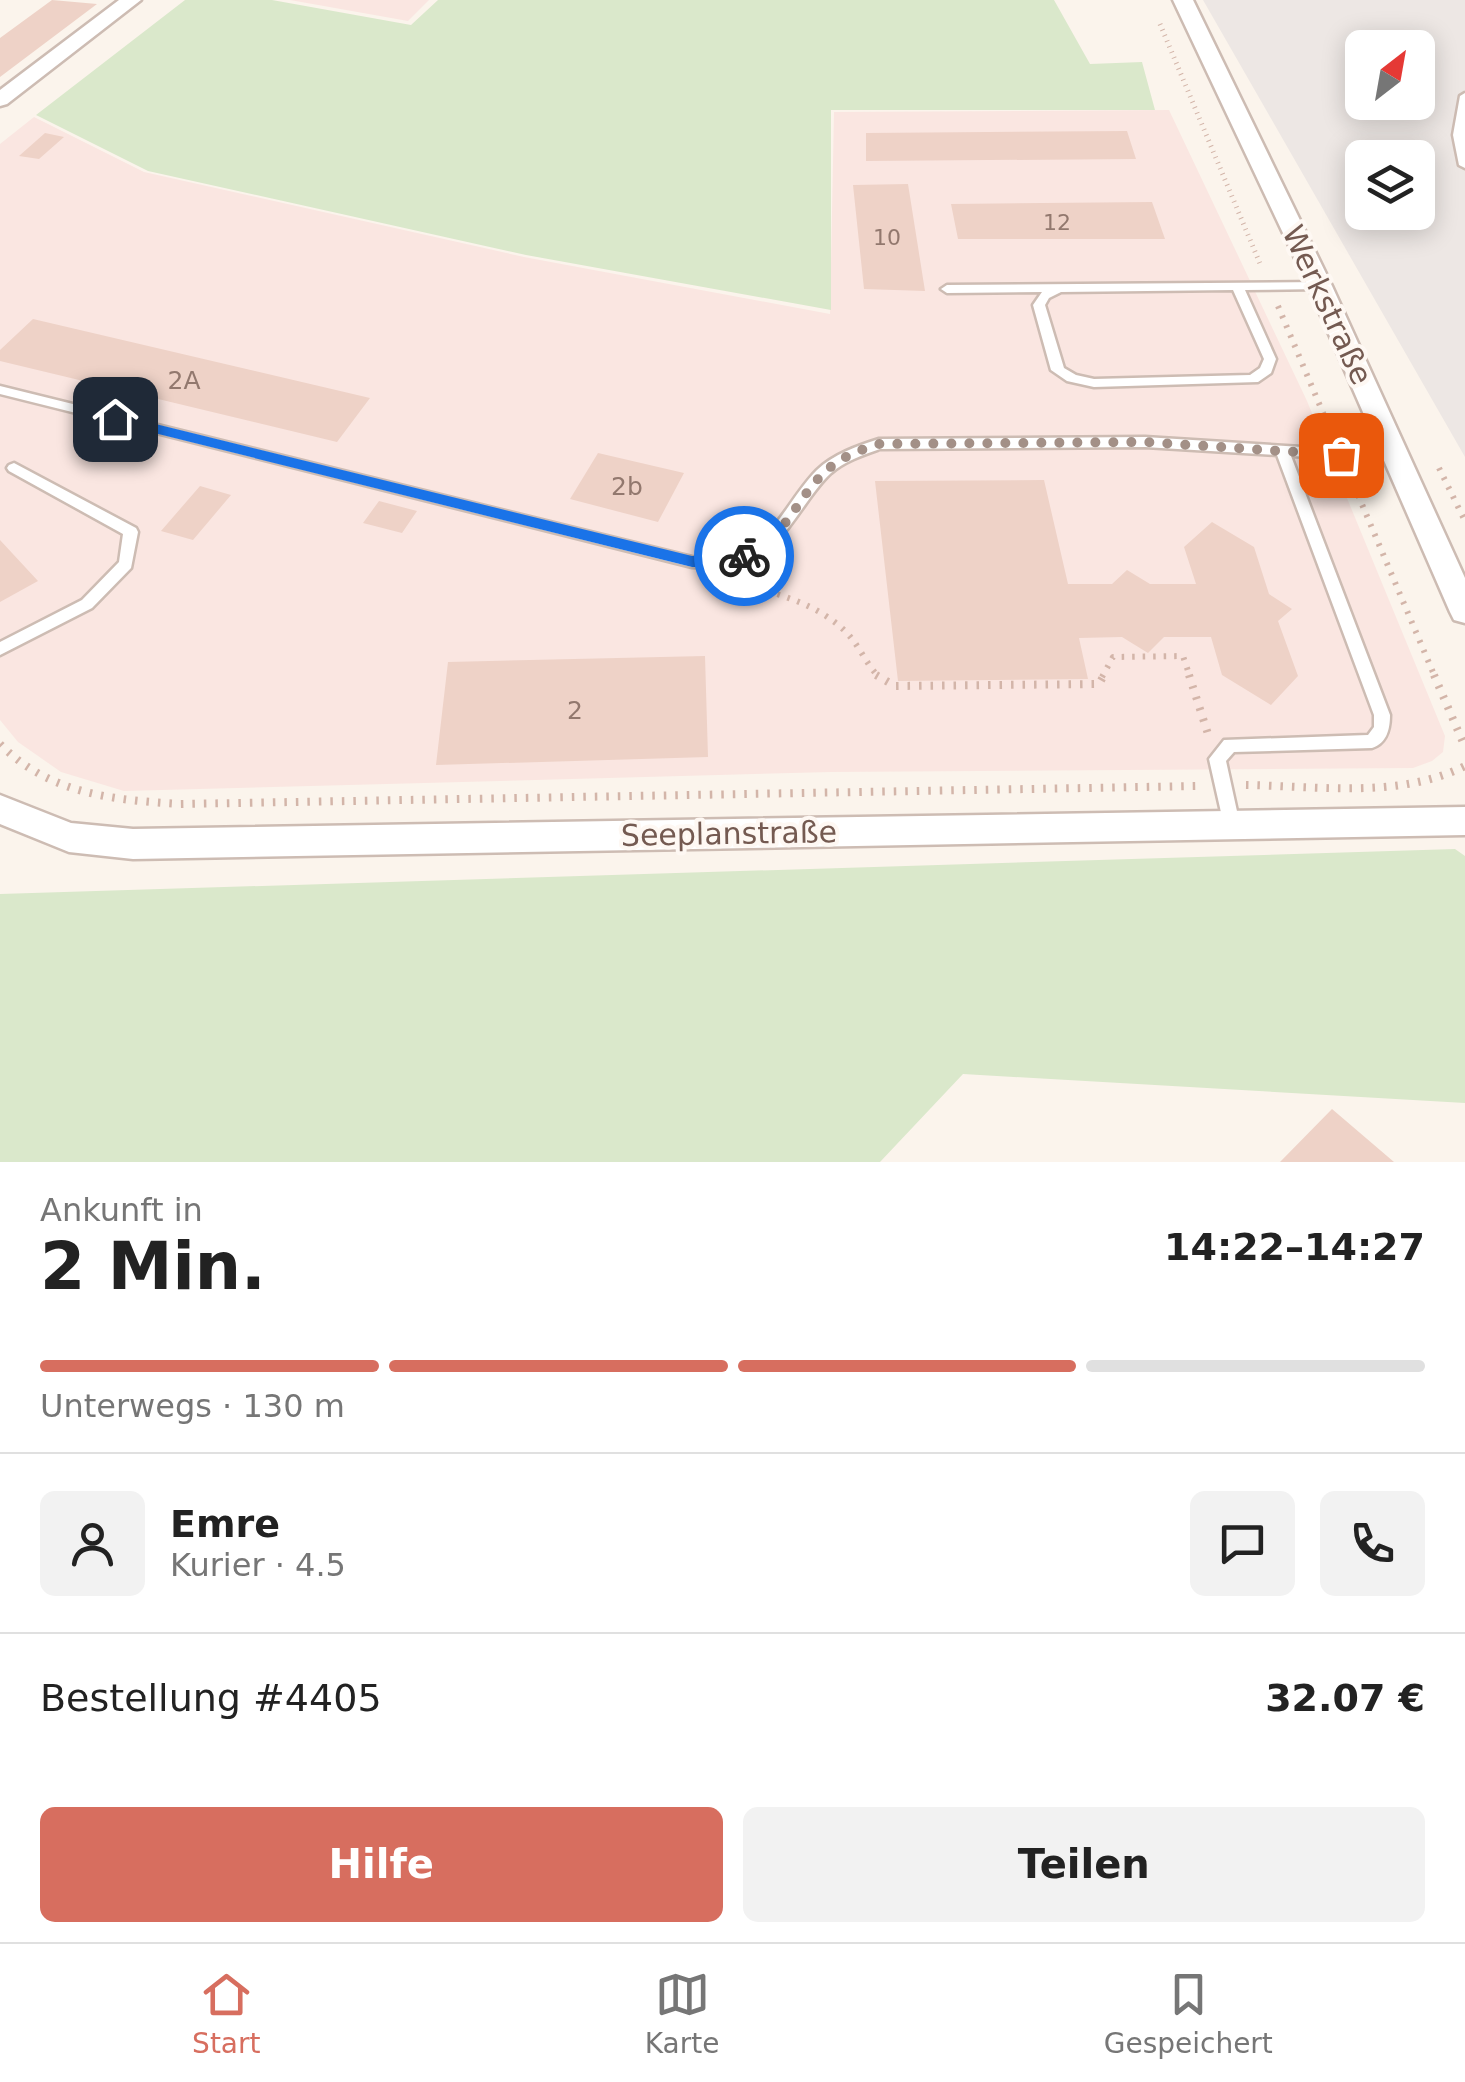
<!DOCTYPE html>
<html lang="de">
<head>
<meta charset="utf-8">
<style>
	:root { --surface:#fff; --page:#f2f2f2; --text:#222; --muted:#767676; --line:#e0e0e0; --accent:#d76e5f }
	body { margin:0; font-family:"DejaVu Sans",sans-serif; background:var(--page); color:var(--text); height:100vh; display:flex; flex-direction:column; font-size:38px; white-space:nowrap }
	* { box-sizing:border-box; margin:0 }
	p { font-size:32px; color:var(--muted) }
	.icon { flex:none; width:55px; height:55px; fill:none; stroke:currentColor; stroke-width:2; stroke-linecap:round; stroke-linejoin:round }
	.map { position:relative; height:1162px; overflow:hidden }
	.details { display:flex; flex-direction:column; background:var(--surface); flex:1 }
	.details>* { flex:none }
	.needle { width:65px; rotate:31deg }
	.controls { position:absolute; left:1345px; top:30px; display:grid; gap:20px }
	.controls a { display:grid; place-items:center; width:90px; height:90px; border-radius:15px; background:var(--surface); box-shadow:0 5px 25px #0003; font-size:50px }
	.pin { position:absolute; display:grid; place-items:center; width:85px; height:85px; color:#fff; margin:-42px; border-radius:20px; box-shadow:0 5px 15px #0006 }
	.courier { position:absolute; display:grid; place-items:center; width:100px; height:100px; margin:-50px; border:8px solid #1a73e8; border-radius:50%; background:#fff; color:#222; box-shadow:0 2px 12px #0007 }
	.summary em { font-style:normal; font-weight:700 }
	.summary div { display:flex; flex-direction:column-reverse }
	.summary { display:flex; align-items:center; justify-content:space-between; height:170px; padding:0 40px }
	h1 { font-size:65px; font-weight:700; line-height:75px }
	.bar { display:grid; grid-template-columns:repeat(4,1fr); gap:15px 10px; align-content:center; height:120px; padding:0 40px }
	.bar i { height:12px; border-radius:8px; background:var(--line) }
	.bar .current { background:var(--accent) }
	.bar p { grid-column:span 4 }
	.line { display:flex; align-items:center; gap:25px; padding:0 40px; border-top:2px solid var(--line) }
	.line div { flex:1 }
	.round { display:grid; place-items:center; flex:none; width:105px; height:105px; border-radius:15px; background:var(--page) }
	.button { display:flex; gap:20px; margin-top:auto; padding:20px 40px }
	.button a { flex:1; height:115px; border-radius:15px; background:var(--accent); color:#fff; font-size:40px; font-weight:700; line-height:115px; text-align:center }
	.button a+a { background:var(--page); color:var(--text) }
	.menu { display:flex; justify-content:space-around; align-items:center; height:140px; border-top:2px solid var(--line); background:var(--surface); font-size:28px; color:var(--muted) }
	.menu a { display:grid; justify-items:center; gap:5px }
	.menu .current { color:var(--accent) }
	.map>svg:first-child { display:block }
	.commercial { fill:#fae6e1 }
	.industrial { fill:#ede7e4; fill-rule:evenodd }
	.green { fill:#dae8cb }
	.building { fill:#eed2c7 }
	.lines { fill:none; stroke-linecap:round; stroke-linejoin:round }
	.lane-casing { stroke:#cdbcb3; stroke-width:5 }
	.street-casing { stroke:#cdbcb3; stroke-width:5 }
	.path-far2 { stroke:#d3b5a9; stroke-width:5; stroke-dasharray:1 5; stroke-linecap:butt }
	.path-far1 { stroke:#d3b5a9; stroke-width:6; stroke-dasharray:2.5 8; stroke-linecap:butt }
	.path { stroke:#d3b5a9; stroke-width:8; stroke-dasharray:2.5 9; stroke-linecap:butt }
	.lane { fill:#fff; fill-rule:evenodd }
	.street { fill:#fff; fill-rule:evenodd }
	.route { fill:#1a73e8 }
	.done { stroke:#a39087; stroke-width:10; stroke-dasharray:0 18 }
	.labels { text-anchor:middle; stroke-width:8; stroke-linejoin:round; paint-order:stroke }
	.far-number-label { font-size:22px; fill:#92786e }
	.number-label { font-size:25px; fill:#92786e }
	.street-label { font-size:30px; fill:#745a51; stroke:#fef8f3 }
</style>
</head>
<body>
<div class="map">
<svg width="1465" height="1162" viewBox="0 0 1465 1162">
	<rect width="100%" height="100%" fill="#fbf4ec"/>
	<path class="commercial" d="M290,0H429L408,21Z
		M1169,110L1307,401L1445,736L1443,752L1432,761L1413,768L831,772L124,791L61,772L18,742L0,720V144L34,117L144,172L524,257L830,314L834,112Z"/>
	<path class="industrial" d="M1203,0H1465V457ZM1362,48H1418V102H1362ZM1362,158H1418V212H1362Z"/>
	<path class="green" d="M185,0H272L411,25L438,0H1054L1090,64L1142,62L1155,110H831V310L526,255L148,171L36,115Z
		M1455,849L1465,856V1103L963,1074L880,1162H0V894Z"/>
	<path class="building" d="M52,0L97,4L0,77V38Z
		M1127,131L1136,159L866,161V133Z
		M45,133L64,137L39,159L19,156Z
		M908,184L925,291L864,289L853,185Z
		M1152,202L1165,239H958L951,204Z
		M33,319L370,398L337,442L0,361V350Z
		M598,453L684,473L658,522L570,499Z
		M1044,480L1068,584H1112L1127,570L1150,584H1196L1184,547L1212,522L1254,547L1269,594L1292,609L1278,621L1298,676L1271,705L1222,675L1211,637H1164L1148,653L1122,637L1079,638L1088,679L898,681L875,481Z
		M200,486L231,495L193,540L161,531Z
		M379,501L417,511L402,533L363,523Z
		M0,540L38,581L0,602Z
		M705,656L708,757L436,765L448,662Z
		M1332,1109L1394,1162H1280Z"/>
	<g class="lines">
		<defs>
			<path id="lane" d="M1465,93V168L1459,165L1453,135L1460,96Z
				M1320,282L1324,283V289L1245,290L1276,359L1271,373L1258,382L1094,387L1067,381L1051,370L1033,305L1042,292L947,293L941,289L947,285ZM1233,290L1264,359L1260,368L1250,375L1094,379L1076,375L1064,368L1045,305L1049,298L1061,292Z
				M0,386L692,557C705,557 718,559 731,556C773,545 788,499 817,470C834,454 857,446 879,439L1145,437L1397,453L1404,458L1402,461L1291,456L1390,715C1390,729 1387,743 1372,748L1234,752L1226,761L1240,825L1237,830L1231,832L1225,830L1209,759L1224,740L1368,735L1374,727V715L1277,455L1145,447L880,449C863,455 845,461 831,473C818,485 808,501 797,516C768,558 743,569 692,567L0,394Z
				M14,463L136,528L138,532L131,568L92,608L0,655V642L82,600L119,562L123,534L9,471L7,468L9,465Z"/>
			<path id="street" d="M119,0H141L7,104L0,106V90Z
				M1173,0H1193L1332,286L1465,578V623L1454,620L1450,612L1308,286Z
				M0,795L71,823L133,829L1465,807V835L133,859L69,852L0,824Z"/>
		</defs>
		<use href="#lane" class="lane-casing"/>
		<use href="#street" class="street-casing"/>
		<path class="path-far2" d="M1160,24L1261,266"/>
		<path class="path-far1" d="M1278,306L1331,432
			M1439,468L1465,521
			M1350,476L1435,677
			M737,583C775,593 817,603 846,632C859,645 866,664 879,677
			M1102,677L1113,657L1183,656L1190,677"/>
		<path class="path" d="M876,675L895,686L1099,684L1104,675
			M1189,675L1208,734
			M1434,675L1465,747
			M0,744C49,794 113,800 180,804L1198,786
			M1246,785C1317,786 1399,799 1465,766"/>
		<use href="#lane" class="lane"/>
		<use href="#street" class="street"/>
	</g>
	<path class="route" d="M115,414L692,556L728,555L744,550L752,556L730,567H692L110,422V415Z"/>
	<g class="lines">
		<path class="done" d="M744,556C785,540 795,500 824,473C840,457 858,451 879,444L1145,442L1341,455"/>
	</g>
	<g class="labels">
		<g class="far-number-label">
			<text x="1057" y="230">12</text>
			<text x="887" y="245">10</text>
		</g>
		<g class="number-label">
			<text x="184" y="389">2A</text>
			<text x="627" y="495">2b</text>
			<text x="575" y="719">2</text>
		</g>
		<g class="street-label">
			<text transform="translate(1327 305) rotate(65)" y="10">Werkstraße</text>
			<text transform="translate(729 834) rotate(-1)" y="10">Seeplanstraße</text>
		</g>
	</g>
</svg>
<div class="controls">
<a><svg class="needle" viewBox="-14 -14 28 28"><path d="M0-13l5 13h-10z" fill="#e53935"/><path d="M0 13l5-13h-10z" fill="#767676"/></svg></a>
<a><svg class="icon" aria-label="layers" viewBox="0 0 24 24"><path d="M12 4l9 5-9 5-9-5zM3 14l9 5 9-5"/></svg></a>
</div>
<div class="pin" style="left:1341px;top:455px;background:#ea580c"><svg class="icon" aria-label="bag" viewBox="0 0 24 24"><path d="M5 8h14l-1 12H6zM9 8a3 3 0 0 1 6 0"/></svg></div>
<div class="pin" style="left:115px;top:419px;background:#1f2937"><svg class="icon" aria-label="home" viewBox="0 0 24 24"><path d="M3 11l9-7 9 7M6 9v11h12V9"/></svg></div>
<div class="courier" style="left:744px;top:556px"><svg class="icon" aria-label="bike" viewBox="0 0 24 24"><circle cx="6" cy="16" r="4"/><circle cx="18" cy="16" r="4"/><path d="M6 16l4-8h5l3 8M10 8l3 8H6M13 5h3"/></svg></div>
</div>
<section class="details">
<div class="summary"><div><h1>2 Min.</h1><p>Ankunft in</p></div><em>14:22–14:27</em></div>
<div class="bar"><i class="current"></i><i class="current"></i><i class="current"></i><i></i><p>Unterwegs · 130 m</p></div>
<div class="line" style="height:180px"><a class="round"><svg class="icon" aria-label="person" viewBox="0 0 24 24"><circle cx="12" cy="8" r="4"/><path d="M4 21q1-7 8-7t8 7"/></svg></a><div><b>Emre</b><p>Kurier · 4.5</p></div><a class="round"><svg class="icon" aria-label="chat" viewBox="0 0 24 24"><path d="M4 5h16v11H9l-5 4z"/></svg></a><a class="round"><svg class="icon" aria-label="phone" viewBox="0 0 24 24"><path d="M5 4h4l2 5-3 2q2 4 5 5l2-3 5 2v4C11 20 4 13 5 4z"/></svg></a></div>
<div class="line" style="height:130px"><div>Bestellung #4405</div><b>32.07 €</b></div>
<div class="button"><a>Hilfe</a><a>Teilen</a></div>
</section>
<nav class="menu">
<a class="current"><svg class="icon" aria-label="home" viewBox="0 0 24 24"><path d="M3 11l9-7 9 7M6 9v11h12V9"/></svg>Start</a>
<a><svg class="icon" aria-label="map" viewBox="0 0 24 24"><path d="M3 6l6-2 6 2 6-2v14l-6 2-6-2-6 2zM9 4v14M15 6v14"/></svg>Karte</a>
<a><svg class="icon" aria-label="saved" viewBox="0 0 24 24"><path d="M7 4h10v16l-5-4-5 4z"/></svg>Gespeichert</a>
</nav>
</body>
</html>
